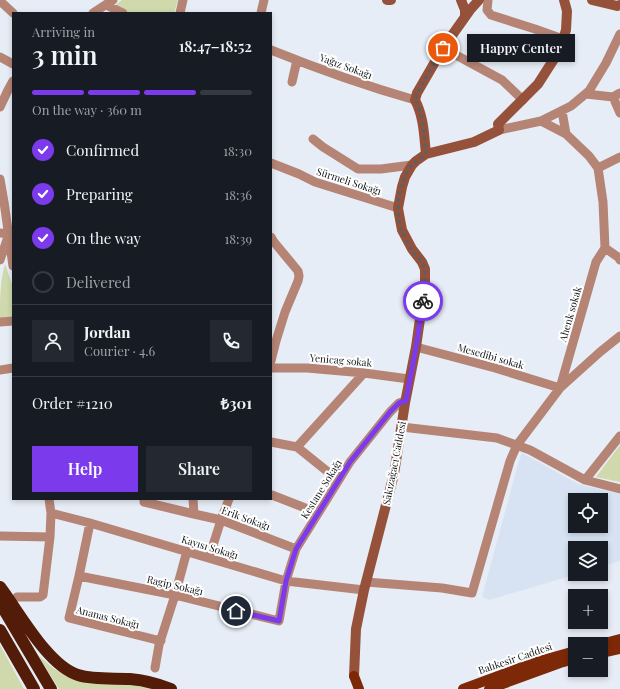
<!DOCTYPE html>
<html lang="en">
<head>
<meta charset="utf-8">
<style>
	:root { --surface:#171b24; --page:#242831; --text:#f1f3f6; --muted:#9ea1a6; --line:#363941; --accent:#7c3aed }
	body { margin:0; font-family:"Playfair Display",serif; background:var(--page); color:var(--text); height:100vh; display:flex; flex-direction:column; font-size:15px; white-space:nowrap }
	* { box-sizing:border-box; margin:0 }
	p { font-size:13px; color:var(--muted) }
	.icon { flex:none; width:22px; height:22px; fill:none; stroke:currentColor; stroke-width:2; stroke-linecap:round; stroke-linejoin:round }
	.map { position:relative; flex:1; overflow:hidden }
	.side { position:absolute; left:12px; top:12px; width:260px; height:488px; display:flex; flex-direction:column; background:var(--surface); border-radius:0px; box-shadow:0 2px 6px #0003 }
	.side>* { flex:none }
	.tools { position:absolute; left:568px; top:493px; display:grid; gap:8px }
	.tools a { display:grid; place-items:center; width:40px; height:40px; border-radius:0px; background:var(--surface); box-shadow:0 2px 6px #0003; font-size:20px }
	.pin { position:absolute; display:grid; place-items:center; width:34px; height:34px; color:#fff; margin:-17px; border:2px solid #fff; border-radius:50%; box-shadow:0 1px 4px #0007 }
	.courier { position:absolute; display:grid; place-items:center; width:40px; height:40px; margin:-20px; border:3px solid #7c3aed; border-radius:50%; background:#fff; color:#222; box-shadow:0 1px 5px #0007 }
	.bubble { position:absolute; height:28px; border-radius:0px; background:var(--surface); box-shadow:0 2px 6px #0003; font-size:13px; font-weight:600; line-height:28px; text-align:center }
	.headline em { font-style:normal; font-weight:600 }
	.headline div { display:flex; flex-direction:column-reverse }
	.headline { display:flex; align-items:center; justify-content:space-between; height:68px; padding:0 20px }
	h1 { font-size:26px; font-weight:600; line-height:30px }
	.bar { display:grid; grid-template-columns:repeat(4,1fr); gap:6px 4px; align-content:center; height:48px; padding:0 20px }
	.bar i { height:5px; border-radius:3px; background:var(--line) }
	.bar .active { background:var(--accent) }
	.bar p { grid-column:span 4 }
	.line { display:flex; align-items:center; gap:10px; padding:0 20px; border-top:1px solid var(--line) }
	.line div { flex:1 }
	.round { display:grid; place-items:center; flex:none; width:42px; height:42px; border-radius:0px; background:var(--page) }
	ol { padding:0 20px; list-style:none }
	li { display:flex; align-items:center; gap:12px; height:44px }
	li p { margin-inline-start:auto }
	li .icon { padding:4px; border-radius:50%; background:var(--accent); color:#fff; stroke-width:4 }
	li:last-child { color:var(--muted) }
	li i { width:22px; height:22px; border:2px solid var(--line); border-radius:50% }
	.primary-button { display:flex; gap:8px; margin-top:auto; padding:8px 20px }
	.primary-button a { flex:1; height:46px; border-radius:0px; background:var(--accent); color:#fff; font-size:16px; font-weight:600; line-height:46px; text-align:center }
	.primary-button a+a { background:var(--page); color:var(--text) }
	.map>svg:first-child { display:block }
	.built { fill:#d7e3f2; fill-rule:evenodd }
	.green { fill:#cfd9ac }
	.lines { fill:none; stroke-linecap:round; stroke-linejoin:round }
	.street { stroke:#b58474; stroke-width:9 }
	.secondary { stroke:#96513a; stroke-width:10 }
	.primary { stroke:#7d2907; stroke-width:10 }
	.highway { stroke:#531c08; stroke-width:12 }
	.done { stroke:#5c6065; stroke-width:4; stroke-dasharray:0 7.2 }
	.route { stroke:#7c3aed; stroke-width:5 }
	.labels { text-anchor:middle; stroke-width:4; stroke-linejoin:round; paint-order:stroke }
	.street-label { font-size:10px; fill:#111417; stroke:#fff }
</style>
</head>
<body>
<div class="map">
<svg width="620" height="689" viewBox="0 0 620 689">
	<rect width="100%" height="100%" fill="#e6edf6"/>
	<path class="built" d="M522,453L578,484L620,494V561L601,567V548H575V574H577L489,600L482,597L518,464ZM575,500H601V526H575Z"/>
	<path class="green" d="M122,0H178L174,13H132L114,6Z
		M5,264L13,287V317L0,318C0,300 0,281 5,264Z
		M620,445V482L596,477Z
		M0,645L24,689H0Z
		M38,655L53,668L67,677L81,682L96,684L140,685L158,689H59Z"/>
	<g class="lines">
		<path class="street" d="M488,0L487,10L491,15L535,29L563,39
			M0,1L13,13
			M106,5L123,13
			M93,13L113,0
			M180,13L183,0
			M261,13L264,0
			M443,48L502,80L523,100
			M271,50C318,69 366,86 415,100
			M0,57L13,64
			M292,82L297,60
			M586,94L613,97L620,93
			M613,97L620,113
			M0,107L8,90L13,81
			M562,111L566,134
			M541,121L566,134L589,156L598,168L603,202L605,248L618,257L620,260
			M499,130L541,121L571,106L589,91L606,63L620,34
			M313,139L323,147L358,169H381L412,165
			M271,163L299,174L315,182L398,208
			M598,168L620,157
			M0,179L4,202L13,266
			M0,233L9,234L0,260
			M271,237L274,242L298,271L299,276L298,281L285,312L276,341L271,361
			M0,322L13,321
			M416,347L495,368L560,388L596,262L605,248
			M271,368H307L364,373L409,379
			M0,370L13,368
			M402,427L497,438L530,450L585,480L620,489
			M271,442L297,447L364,373
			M297,447L338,480
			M585,480L620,436
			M272,495L318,513
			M144,499V502L194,514L221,520L296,549
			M193,499L194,514
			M51,513L90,523L286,581L364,590
			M90,523L79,576L175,595L279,621L286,581L296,549L350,462L390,412L399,403L405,401
			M0,536L50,537
			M209,558L221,520L229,499
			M79,576L69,618L161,641
			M366,582L442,588L472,593L510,461L517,445L560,388L600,352L620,336
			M17,597H40L43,595L50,537L51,513L49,499
			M155,668L159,645L175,595L187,551"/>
		<path class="secondary" d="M387,0H391
			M461,0L465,10V16
			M592,0L617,6L620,5
			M426,154C424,136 424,117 415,100L417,93L443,48L470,10L479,0
			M354,676L356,629L364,590L394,474L405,403L416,347L425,284V269L422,262L412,249L402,230L399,214L398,208L402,187L405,177L412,165L416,161L426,154L474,142L499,130L498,124L538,84L554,59L563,39L566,30L567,11L564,0"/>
		<path class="primary" d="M601,644L620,639
			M601,653L620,649
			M354,676L359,689
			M463,689L536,662L575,651
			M489,689L560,663L575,659"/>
		<path class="highway" d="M0,587C19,612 48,666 78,675C94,680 113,678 130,679C144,680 158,684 171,689
			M0,603L51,689
			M0,630L34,689"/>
	</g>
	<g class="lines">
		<path class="done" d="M423,301C424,291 427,278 424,267C422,260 416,256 412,250C408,244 405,237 402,231C394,211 399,183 411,166C415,161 421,158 426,154C424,136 424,117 415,100L417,93L443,48"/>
		<path class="route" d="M236,611L279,621L286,581L296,549L350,462L390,412L399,403L406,401L416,347L423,301"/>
	</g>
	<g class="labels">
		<g class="street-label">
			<text transform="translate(346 66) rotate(20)" y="4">Yağız Sokağı</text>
			<text transform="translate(349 181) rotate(18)" y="4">Sürmeli Sokağı</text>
			<text transform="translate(570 314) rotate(-74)" y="4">Ahenk sokak</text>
			<text transform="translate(491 356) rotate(16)" y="4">Mesedibi sokak</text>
			<text transform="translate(341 360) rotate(5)" y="4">Yenicag sokak</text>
			<text transform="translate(394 463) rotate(-79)" y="4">Sakızağacı Caddesi</text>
			<text transform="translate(321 489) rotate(-58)" y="4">Kestane Sokağı</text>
			<text transform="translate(246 518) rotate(20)" y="4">Erik Sokağı</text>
			<text transform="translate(210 547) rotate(17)" y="4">Kayısı Sokağı</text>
			<text transform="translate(175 585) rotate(13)" y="4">Ragip Sokağı</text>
			<text transform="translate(108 617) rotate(14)" y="4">Ananas Sokağı</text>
			<text transform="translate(515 658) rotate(-19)" y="4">Balıkesir Caddesi</text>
		</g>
	</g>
</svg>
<div class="tools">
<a><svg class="icon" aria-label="locate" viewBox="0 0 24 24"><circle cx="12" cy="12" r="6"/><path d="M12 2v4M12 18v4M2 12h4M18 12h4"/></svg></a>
<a><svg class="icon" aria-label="layers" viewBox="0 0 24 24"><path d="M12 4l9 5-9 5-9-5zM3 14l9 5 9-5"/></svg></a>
<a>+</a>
<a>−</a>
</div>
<div class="pin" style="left:443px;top:48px;background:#ea580c"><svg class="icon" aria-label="bag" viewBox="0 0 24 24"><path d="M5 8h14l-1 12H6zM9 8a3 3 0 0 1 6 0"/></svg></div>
<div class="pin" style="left:236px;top:611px;background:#1f2937"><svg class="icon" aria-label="home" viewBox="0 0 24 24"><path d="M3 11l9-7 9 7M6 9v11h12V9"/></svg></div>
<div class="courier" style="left:423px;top:301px"><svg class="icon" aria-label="bike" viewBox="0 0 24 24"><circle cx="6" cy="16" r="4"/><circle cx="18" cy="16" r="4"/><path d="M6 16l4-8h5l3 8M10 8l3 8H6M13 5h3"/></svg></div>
<div class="bubble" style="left:467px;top:34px;width:108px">Happy Center</div>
<section class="side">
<div class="headline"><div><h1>3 min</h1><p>Arriving in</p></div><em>18:47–18:52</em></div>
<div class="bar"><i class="active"></i><i class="active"></i><i class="active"></i><i></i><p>On the way · 360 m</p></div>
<ol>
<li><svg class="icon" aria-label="check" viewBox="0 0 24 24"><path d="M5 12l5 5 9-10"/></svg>Confirmed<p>18:30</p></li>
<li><svg class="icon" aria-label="check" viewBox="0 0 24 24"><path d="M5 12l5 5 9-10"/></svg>Preparing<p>18:36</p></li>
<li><svg class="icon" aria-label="check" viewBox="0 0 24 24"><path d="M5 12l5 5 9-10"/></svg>On the way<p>18:39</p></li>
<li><i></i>Delivered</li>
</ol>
<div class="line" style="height:72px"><a class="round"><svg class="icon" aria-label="person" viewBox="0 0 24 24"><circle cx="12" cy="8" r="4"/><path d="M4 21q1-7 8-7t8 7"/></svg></a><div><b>Jordan</b><p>Courier · 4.6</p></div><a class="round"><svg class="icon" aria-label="phone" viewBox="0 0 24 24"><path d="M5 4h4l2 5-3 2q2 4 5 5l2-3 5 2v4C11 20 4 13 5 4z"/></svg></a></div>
<div class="line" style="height:52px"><div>Order #1210</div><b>₺301</b></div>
<div class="primary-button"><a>Help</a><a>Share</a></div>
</section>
</div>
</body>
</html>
